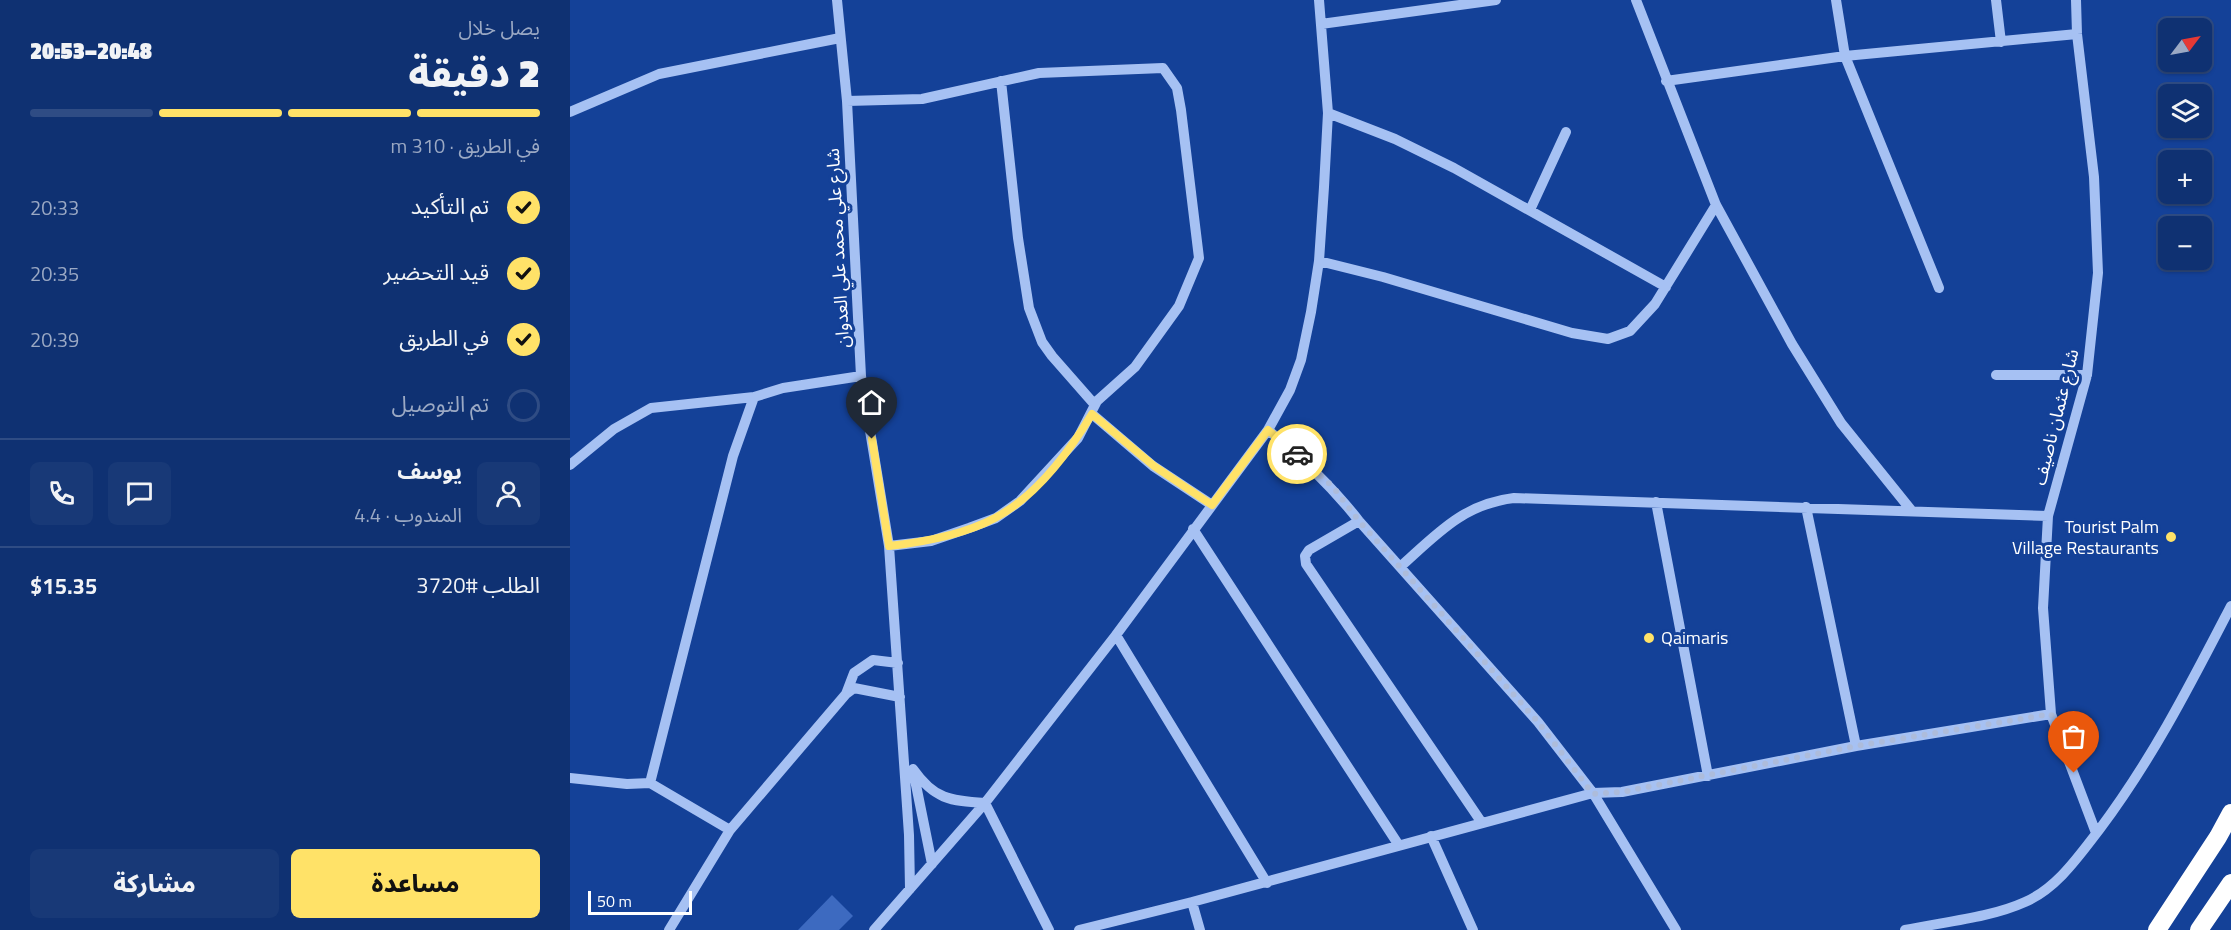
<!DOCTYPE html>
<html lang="ar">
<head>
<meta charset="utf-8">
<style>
	:root { --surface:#0f3172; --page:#183977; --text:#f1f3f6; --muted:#9ba9c4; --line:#2f4c84; --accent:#ffe268 }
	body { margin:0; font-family:"Titillium Web","Noto Sans Arabic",sans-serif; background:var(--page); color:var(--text); direction:rtl; height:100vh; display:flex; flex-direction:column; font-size:22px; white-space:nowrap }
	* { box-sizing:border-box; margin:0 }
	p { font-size:20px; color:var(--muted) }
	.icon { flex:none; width:33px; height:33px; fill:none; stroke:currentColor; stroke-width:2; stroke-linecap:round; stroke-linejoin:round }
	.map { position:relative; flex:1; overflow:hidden; direction:ltr }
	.details { display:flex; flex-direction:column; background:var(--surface); width:570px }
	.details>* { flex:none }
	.needle { width:39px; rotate:58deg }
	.tools { position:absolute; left:1588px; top:18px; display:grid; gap:12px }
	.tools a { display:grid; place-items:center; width:54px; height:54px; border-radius:9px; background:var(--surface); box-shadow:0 2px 4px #0004,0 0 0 2px var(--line); font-size:30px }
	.scale { position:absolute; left:18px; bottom:15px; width:104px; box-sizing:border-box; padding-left:6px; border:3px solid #fff; border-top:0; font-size:16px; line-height:21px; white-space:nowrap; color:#fff; -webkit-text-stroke:4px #144198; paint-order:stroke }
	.pin { position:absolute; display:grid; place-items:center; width:51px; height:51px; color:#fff; margin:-62px -26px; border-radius:50% 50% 50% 0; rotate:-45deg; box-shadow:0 0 6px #0007 }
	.pin .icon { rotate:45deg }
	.courier { position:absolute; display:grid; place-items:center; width:60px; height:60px; margin:-30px; border:4px solid #ffe268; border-radius:50%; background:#fff; color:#222; box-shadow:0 2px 8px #0007 }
	.headline em { font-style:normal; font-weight:800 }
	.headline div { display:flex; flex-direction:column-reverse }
	.headline { display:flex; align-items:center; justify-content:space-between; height:102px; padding:0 30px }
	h1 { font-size:39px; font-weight:800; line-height:45px }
	.bar { display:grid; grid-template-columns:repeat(4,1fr); gap:9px 6px; align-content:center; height:72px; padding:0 30px }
	.bar i { height:8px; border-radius:4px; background:var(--line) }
	.bar .current { background:var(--accent) }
	.bar p { grid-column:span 4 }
	.line { display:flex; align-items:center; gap:15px; padding:0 30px; border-top:2px solid var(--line) }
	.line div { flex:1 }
	.round { display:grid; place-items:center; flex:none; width:63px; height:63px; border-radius:9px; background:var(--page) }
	ol { padding:0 30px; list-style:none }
	li { display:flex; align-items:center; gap:18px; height:66px }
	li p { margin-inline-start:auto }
	li .icon { padding:6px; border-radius:50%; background:var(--accent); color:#111; stroke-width:4 }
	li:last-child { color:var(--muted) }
	li i { width:33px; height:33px; border:3px solid var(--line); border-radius:50% }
	.primary-button { display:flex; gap:12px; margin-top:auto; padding:12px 30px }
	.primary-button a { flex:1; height:69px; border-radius:9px; background:var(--accent); color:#111; font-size:24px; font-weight:800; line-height:69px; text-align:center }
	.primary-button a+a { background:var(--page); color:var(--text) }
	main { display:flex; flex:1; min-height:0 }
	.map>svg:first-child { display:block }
	.building { fill:#3d6ac0 }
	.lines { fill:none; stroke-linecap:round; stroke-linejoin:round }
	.minor { stroke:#a6c1f3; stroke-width:10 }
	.highway { stroke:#fff; stroke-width:18 }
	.done { stroke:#adbcdb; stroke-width:6; stroke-dasharray:0 10.8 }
	.route { stroke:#ffe268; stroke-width:8 }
	.poi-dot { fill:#ffe268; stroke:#144198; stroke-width:2 }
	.labels { text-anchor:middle; stroke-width:6; stroke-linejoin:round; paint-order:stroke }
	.street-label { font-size:18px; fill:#fff; stroke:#144198 }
	.poi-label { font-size:18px; fill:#fff; stroke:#144198; text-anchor:end }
</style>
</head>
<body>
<main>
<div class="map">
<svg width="1661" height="930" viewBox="0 0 1661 930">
	<rect width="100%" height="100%" fill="#144198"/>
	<path class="building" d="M262,895L283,916L269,930H228Z"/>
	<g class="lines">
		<path class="minor" d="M267,0L277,101L291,376L319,546L339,835L340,889
			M1066,0L1146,205L1222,344L1271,423L1341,510
			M1266,0L1275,56L1369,288
			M1426,0L1431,42
			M1506,0L1507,34L1524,177L1528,273L1517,375L1478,516L1473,608L1481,714L1526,833
			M751,24L926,0
			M431,81L448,238L459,308L472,342L482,356L525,405
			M1096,81L1275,56L1507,34
			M277,101L352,99L469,73L593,68L607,88L611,110L629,258L609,306L565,367L527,401L508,438L450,501L426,518L399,528L361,541L319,546
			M0,112L89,74L270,38
			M758,113L825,139L884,168L1096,287
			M960,210L996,132
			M749,261L813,277L1002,333L1038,339L1060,331L1085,304L1146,205
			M1426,375H1517
			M522,414L583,466L642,505
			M698,430C732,458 762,486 789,521L968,722L1023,793L1106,930
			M0,465L44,429L81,408L184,397L213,388L291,376
			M1086,502L1138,776
			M1236,507L1286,746
			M789,521L739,550L735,556L736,564L912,823
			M623,529L828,844
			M830,567C867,534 893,504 944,498L1478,516
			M546,635L697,883
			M276,694L284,688L330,697
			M343,769C364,799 380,801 415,803L479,930
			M344,775L362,864
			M0,778L57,784L80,783L160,830
			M80,783L163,456L184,397
			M861,836L903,930
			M622,902L1023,793L1052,792L1286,746L1481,714
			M99,930L160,830L276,694L284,673L303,660L328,663
			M304,930L415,803L546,635L698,430L720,390L731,360L741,312L749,261L754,187L758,113L749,0
			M509,930L622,902L630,930
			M1335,930C1372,922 1420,918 1455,902C1487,888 1508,857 1529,830C1583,758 1620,685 1661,606"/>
		<path class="highway" d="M1587,930L1648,837L1661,813
			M1629,930L1661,883"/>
	</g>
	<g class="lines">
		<path class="done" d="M727,454L763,487L789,521L968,722L1023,794L1052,792L1286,746L1481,714L1504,773"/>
		<path class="route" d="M302,439L319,546C355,542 393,535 425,518C465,497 499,452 522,414L584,466L642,505L698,430L727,454"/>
	</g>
	<g class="poi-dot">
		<circle cx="1601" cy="537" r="6"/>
		<circle cx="1079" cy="638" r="6"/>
	</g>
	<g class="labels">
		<g class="street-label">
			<text transform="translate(268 248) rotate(-93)" y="6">شارع علي محمد علي العدوان</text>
			<text transform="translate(1486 417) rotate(-76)" y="6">شارع عثمان ناصيف</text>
		</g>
		<g class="poi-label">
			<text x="1589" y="533">Tourist Palm<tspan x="1589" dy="21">Village Restaurants</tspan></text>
			<text x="1091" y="644" text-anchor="start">Qaimaris</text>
		</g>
	</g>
</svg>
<div class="tools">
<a><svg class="needle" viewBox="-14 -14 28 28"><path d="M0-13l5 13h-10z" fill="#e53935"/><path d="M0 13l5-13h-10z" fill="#9ba9c4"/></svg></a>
<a><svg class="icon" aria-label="layers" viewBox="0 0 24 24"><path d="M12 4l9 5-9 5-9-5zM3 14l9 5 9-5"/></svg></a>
<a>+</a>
<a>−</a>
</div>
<div class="scale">50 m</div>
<div class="pin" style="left:1504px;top:773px;background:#ea580c"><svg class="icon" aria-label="bag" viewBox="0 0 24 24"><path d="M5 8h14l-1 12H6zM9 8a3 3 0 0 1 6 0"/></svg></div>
<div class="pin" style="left:302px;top:439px;background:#1f2937"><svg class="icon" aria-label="home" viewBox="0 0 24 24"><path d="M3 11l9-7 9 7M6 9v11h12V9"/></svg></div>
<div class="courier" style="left:727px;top:454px"><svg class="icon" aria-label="car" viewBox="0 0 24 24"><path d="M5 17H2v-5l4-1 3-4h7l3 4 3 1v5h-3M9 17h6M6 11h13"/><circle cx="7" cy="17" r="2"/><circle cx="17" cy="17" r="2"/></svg></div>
</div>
<section class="details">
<div class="headline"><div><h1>2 دقيقة</h1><p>يصل خلال</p></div><em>20:48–20:53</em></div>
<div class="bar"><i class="current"></i><i class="current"></i><i class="current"></i><i></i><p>في الطريق · 310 m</p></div>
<ol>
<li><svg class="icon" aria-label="check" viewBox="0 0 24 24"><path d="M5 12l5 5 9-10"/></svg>تم التأكيد<p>20:33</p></li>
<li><svg class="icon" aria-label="check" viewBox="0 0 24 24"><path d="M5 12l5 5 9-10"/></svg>قيد التحضير<p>20:35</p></li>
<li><svg class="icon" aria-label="check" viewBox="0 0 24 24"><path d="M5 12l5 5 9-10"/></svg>في الطريق<p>20:39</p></li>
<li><i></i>تم التوصيل</li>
</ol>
<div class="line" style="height:108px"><a class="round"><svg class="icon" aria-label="person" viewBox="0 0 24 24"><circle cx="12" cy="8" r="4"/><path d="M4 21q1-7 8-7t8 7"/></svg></a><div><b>يوسف</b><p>المندوب · 4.4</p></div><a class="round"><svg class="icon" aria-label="chat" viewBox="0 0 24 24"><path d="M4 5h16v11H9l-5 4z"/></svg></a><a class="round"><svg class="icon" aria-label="phone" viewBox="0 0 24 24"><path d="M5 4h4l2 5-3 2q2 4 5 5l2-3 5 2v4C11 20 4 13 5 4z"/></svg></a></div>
<div class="line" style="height:78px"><div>الطلب #3720</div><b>$15.35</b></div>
<div class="primary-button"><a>مساعدة</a><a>مشاركة</a></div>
</section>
</main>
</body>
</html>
